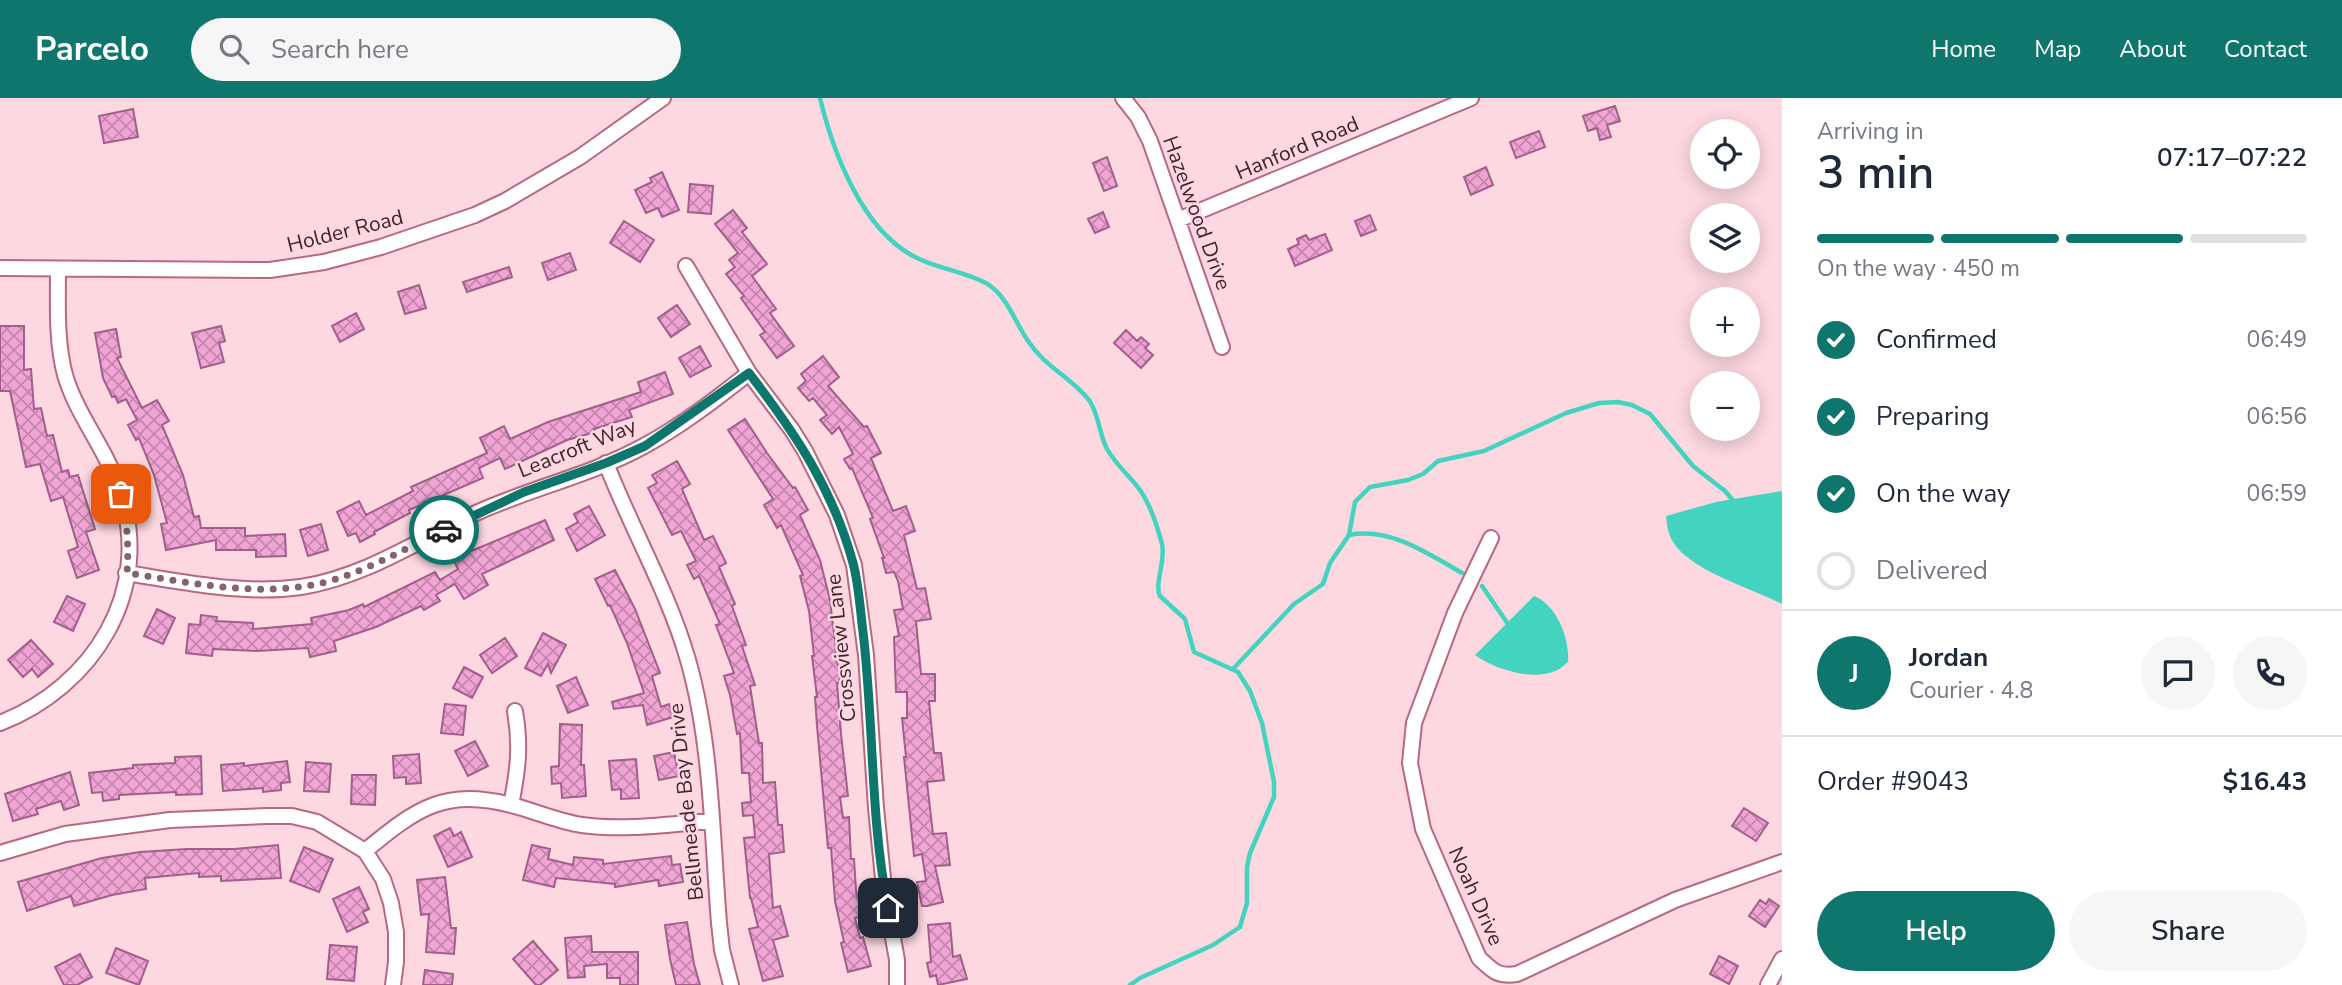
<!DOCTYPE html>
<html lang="en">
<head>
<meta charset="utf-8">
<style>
	:root { --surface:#fff; --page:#f6f6f7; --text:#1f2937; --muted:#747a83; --line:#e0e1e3; --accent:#0f766e }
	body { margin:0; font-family:"Nunito Sans",sans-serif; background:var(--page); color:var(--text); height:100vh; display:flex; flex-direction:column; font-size:26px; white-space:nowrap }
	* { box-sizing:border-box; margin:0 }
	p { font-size:23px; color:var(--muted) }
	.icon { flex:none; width:38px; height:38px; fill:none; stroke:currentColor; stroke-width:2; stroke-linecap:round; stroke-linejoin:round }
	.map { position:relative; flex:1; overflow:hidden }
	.sheet { display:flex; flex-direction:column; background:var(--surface); width:560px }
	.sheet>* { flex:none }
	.buttons { position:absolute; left:1690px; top:21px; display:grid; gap:14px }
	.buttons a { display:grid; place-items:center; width:70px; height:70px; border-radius:50%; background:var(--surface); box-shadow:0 4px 18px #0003; font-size:35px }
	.pin { position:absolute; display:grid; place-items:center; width:60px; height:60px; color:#fff; margin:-30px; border-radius:14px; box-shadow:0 4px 10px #0006 }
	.courier { position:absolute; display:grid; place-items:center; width:70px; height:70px; margin:-35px; border:5px solid #0f766e; border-radius:50%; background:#fff; color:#222; box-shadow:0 2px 9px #0007 }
	.headline em { font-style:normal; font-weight:600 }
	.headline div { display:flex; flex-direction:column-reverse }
	.headline { display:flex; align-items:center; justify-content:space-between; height:119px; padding:0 35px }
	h1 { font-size:46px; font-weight:600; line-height:52px }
	.bar { display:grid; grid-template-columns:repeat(4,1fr); gap:10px 7px; align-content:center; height:84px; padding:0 35px }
	.bar i { height:9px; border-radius:5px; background:var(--line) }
	.bar .active { background:var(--accent) }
	.bar p { grid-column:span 4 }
	.line { display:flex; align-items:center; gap:18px; padding:0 35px; border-top:2px solid var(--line) }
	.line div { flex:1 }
	.round { display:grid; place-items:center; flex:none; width:74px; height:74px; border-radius:37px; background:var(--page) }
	ol { padding:0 35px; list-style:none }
	li { display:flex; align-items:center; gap:21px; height:77px }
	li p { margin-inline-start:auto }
	li .icon { padding:7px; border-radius:50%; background:var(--accent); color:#fff; stroke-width:4 }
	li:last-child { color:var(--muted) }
	li i { width:38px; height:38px; border:4px solid var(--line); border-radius:50% }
	.primary-button { display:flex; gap:14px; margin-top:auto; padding:14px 35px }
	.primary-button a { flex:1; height:80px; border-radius:42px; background:var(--accent); color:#fff; font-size:28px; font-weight:600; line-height:80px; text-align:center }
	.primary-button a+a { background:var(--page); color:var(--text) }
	header { display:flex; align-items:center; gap:42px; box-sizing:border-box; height:98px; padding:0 35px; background:var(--accent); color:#fff }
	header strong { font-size:33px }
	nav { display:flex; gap:38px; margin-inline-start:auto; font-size:24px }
	.search { width:490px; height:63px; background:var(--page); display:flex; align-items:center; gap:18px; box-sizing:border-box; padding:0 24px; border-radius:38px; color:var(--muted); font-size:26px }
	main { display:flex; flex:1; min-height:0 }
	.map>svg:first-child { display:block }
	.water { fill:#44d3be }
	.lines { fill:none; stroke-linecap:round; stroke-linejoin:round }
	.stream { stroke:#44d3be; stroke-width:4.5 }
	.building { fill:url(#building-cross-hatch); stroke:#a35e8b; stroke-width:2 }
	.minor-casing { stroke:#b96880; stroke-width:18 }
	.minor { stroke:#fff; stroke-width:14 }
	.done { stroke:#85626c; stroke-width:7; stroke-dasharray:0 12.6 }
	.route { stroke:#0f766e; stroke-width:9 }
	.labels { text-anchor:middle; stroke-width:5; stroke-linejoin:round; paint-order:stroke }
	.street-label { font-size:21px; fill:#44222d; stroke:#fdd8e1 }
</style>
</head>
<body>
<header>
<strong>Parcelo</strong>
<div class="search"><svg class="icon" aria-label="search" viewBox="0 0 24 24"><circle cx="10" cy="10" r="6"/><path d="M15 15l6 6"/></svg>Search here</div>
<nav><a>Home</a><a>Map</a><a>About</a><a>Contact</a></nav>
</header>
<main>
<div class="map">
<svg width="1782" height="887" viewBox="0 0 1782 887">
	<defs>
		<pattern id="building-cross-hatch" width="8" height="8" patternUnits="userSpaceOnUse" patternTransform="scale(1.75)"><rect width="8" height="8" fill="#f0a5d5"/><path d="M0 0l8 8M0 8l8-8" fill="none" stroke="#c486ad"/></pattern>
	</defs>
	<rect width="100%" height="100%" fill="#fdd8e1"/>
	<path class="water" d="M1782,393V506C1751,490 1691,473 1673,444C1668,436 1667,427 1666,418L1716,404Z
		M1534,498C1557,507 1570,541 1568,564C1564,567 1559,572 1555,573C1532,583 1494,571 1475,557Z"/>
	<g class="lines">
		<path class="stream" d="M820,0C833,54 862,132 915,159C937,171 969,174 989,187C1008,200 1016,226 1028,243C1045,269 1072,280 1089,302C1099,316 1099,336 1107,351C1115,365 1127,376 1137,388C1150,404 1157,427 1162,446C1166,463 1154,486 1160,498L1185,521L1194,554L1238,574L1250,593L1262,625L1274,684V699L1250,755L1247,769V805L1240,829L1213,847L1140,880L1130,887
			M1349,437C1390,429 1427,455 1462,475
			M1482,488L1508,526
			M1233,571L1294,506L1323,486L1330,465L1349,437L1355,404L1370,389L1408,382L1423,376L1438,363L1484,353L1566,315L1599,305L1618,304L1632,307L1650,316L1693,368L1725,393L1736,406"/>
	</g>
	<path class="building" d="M1615,8L1620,23L1607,27L1611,39L1600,42L1597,30L1588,33L1583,18Z
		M133,11L138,39L104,45L99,18Z
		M1539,33L1545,49L1516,60L1510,44Z
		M1107,59L1117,88L1104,93L1093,65Z
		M1486,69L1493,87L1471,97L1464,79Z
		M662,74L679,112L662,119L658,110L646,115L635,92L652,84L650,80Z
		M690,86L713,88L711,116L688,114Z
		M733,112L747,130L742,134L767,166L752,178L776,211L770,215L794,248L777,260L760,237L765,234L741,200L744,198L726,176L735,169L729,162L738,155L715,126Z
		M1103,114L1109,129L1095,135L1088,121Z
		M1370,117L1376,132L1361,138L1355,123Z
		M624,123L654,142L640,164L610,145Z
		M1325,136L1332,152L1295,168L1288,151L1299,146L1297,141L1306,137L1309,142Z
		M570,155L576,172L548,182L542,165Z
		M509,169L512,179L467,194L463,184Z
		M419,187L426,210L405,216L398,194Z
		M677,207L690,226L671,239L658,220Z
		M356,215L364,231L340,244L332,228Z
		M0,228H24V272L31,271L34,311L41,310L47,338L53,337L62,374L68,372L70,379L78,377L95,431L86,434L99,472L77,480L68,453L78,449L63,399L51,403L40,366L26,369L10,293H0Z
		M221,228L225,243L219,245L224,264L201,270L192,235Z
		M116,231L121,259L117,260L142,310L157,302L169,323L162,327L183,377L194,419L199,418L201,430H245V438L285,436L286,458L256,459V452H216V442L166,452L161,426L167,425L154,377L139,340L136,342L128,327L137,322L126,301L118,305L115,298L112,299L103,280L95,235Z
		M1126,232L1137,243L1141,239L1149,246L1145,250L1153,257L1141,270L1114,245Z
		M700,248L711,268L690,279L679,260Z
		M823,258L839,279L828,288L864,329L867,328L881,355L871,360L893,413L906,408L915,433L904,437L917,491L925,490L931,521L916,523L921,576H935V603H929L934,655H941L944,682L927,684L933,736L946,735L950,767L935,768L943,804L927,808H922L917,784L926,783L922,756L914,758L904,659H906L902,620H907V594H896L894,539L899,538L894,512L903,511L898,483L894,474L886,475L882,460H884L870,421L873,420L852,370L850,371L844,361L853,356L839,329L832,336L820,322L827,317L813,300L809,303L798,290L806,283L801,276Z
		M665,274L673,296L629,312L632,319L594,331L595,334L567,342L505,371L500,360L479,370L483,380L409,412L410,415L374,434L375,436L360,444L356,435L348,438L337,414L359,403L366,417L413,393L411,389L487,355L480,340L504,328L510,341L548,324L641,294L638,284Z
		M745,321L767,355L793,390L795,389L808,412L800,417L820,462L830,502L840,585H837L841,636L848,698L840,699L843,720L849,719L851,761H854L856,792L862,818L855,820L860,840L863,839L871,868L848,874L841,845L844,844L835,803L831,750H828L817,628L815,599H817L812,558H814L809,513L800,478L803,477L781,427L777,430L764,407L773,401L728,332Z
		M677,363L690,386L682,391L704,442L713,438L726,465L719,469L735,506L732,508L746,547L742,548L755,587L750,588L759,645H762L763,685L775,684L778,727H782L784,754L769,756L773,810L780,808L788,838L773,842L783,878L763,883L749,831L758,829L751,800H750L744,740L755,739L753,717L743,718L742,705L751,704L749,675H742L740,635L737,636L730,597L724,578L734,575L716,527L720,526L699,478L694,481L687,467L696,463L681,433L672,437L648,390L657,385L652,377Z
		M589,408L605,437L577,453L566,431L578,424L574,416Z
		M545,422L554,442L482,476L488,487L464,501L455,486L436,497L440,503L424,512L421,508L376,529L334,543L336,553L310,559L308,550L257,553L213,551L212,558L186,555L189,526L200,527L201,517L217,519L216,523L253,525V531L312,526L311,520L349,512L363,506L364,509L435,474L440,482L458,471L454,463L469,454Z
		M321,426L328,452L308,458L300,432Z
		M615,472L635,511L660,575L652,578L661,609L669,606L673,619L647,627L643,607L614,611L612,604L644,595L627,545L610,507L608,508L595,481Z
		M67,498L85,506L73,533L54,524Z
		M157,511L175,520L163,546L144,538Z
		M543,535L566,547L551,575L548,566L541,578L525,570Z
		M505,540L517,558L492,575L480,557Z
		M31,542L53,566L38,579L32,571L23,579L8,562Z
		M464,569L483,579L472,600L453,590Z
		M576,579L588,607L568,615L557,588Z
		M445,606L466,608L463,637L441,635Z
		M560,626L582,627L581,667H584L586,698L562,700L561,685L552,686L551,669L559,668Z
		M475,643L488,668L468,678L455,653Z
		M674,654L679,678L659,682L654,658Z
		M419,656L421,685L406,686V679L394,680L393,658Z
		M201,658L202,696L176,697V694L119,697V701L103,703L102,694L92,695L89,675L133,670V667L175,665V659Z
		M636,661L639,700L621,701V691L612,692L609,663Z
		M287,663L290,684L281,685V692L263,694V690L223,693L221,667L244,665V668Z
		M306,664L331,666L329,694L304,693Z
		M70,674L79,707L64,712L61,703L36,711L38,716L13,723L5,696Z
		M352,677H376L375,707L351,706Z
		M1744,710L1768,725L1756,743L1732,728Z
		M450,730L454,738L461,734L472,759L448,769L434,738Z
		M278,747L281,780L221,783V778L199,779V775L145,780L146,791L112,797L74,808L71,798L27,813L18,784L102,760L140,754L187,751H234Z
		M532,747L550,751L548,761L573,767L574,759L603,762V766L671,758L672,767L680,766L683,784L659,788L658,782L615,789V786L556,780L554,789L523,782Z
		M304,749L333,761L319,794L290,783Z
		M445,779L451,830H456L454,856L426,854L429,816L421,817L417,782Z
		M359,789L369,811L363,814L368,824L347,834L333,801Z
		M1769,801L1779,808L1765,829L1749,818L1760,802L1766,806Z
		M687,824L694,866L700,887H676L670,861L665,827Z
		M950,825L953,859L960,857L967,881L938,887L936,877L930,879L927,865L931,864L928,827Z
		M591,838L592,854H638V887H620V880H607V866L584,868L585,879L568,880L565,840Z
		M533,843L558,872L540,887H536L513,861Z
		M330,847L357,849L354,883L327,881Z
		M116,850L148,863L139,887L106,875Z
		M80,856L92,879L77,887H64L55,869Z
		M1719,858L1738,868L1729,886L1710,876Z
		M425,872L453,876L452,887H423Z"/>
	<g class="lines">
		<defs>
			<path id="minor" d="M1123,0L1138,19L1150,43L1222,249
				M1178,122L1471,0
				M686,168L749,275L792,332L805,353L837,417L854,467L866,557L876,710L884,790L897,862V887
				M0,170L270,172L324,164L381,149L475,117L505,103L580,59L663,0
				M606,365C631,430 669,495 688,562C712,646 712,738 719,825L722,852L731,887
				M1491,440L1455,515L1414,625L1410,665L1423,731L1479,860C1493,873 1497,879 1517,876L1675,802L1782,764
				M126,475C184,484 243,497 301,489C365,479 419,442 476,415C531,390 591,377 644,348C681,328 716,301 749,275
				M0,625C93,589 154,493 120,393C107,352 77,318 65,277C56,243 58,206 58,171
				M511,707C518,672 521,648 515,613
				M365,753C417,710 445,689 515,708C537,714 560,724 582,727C625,733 669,726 711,723
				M0,755L65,736L170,722L267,718H292L317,724L365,753L383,781L391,805L396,834V864L393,887
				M1768,887L1782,861"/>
		</defs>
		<use href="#minor" class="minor-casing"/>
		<use href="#minor" class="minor"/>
	</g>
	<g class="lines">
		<path class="done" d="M121,396C127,423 129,448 127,475C194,485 263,501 330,483C370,471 407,450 444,432"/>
		<path class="route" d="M444,432L524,394L606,365L645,348L749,275C795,335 833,391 853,465C859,487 860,511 863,534C874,625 870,719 888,810"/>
	</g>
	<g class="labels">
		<g class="street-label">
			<text transform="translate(1297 50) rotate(-23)" y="7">Hanford Road</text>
			<text transform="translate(1197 115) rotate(70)" y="7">Hazelwood Drive</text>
			<text transform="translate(345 133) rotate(-14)" y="7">Holder Road</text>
			<text transform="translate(577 350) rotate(-22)" y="7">Leacroft Way</text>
			<text transform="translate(841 550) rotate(-96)" y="7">Crossview Lane</text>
			<text transform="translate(686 704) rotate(-96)" y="7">Bellmeade Bay Drive</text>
			<text transform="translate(1476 798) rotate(66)" y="7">Noah Drive</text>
		</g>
	</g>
</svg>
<div class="buttons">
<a><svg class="icon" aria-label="locate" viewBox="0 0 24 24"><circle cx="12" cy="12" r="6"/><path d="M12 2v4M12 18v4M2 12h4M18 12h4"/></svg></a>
<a><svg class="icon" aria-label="layers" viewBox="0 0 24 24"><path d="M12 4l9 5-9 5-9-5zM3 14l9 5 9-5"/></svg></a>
<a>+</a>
<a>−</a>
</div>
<div class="pin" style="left:121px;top:396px;background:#ea580c"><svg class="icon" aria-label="bag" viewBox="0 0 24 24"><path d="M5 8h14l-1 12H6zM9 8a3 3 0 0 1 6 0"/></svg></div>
<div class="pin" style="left:888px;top:810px;background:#1f2937"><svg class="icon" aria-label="home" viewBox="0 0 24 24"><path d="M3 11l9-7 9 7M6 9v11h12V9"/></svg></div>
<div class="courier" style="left:444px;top:432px"><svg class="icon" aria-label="car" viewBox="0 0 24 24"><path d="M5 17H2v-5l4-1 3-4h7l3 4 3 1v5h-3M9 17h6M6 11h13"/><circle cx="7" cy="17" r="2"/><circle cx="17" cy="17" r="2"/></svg></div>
</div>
<section class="sheet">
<div class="headline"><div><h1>3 min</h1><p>Arriving in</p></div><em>07:17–07:22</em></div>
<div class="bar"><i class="active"></i><i class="active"></i><i class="active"></i><i></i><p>On the way · 450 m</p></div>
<ol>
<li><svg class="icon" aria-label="check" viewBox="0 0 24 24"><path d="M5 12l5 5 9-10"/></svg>Confirmed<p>06:49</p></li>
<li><svg class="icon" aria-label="check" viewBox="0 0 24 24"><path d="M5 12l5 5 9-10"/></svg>Preparing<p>06:56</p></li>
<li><svg class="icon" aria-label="check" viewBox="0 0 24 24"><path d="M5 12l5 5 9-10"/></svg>On the way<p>06:59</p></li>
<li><i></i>Delivered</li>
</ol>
<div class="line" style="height:126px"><b class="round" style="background:var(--accent);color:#fff">J</b><div><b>Jordan</b><p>Courier · 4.8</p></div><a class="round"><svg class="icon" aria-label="chat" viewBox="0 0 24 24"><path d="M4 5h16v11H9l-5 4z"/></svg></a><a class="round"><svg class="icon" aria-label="phone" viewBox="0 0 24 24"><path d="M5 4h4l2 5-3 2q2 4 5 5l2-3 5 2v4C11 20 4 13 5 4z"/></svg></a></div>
<div class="line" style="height:91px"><div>Order #9043</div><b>$16.43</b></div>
<div class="primary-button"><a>Help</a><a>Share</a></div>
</section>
</main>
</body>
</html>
